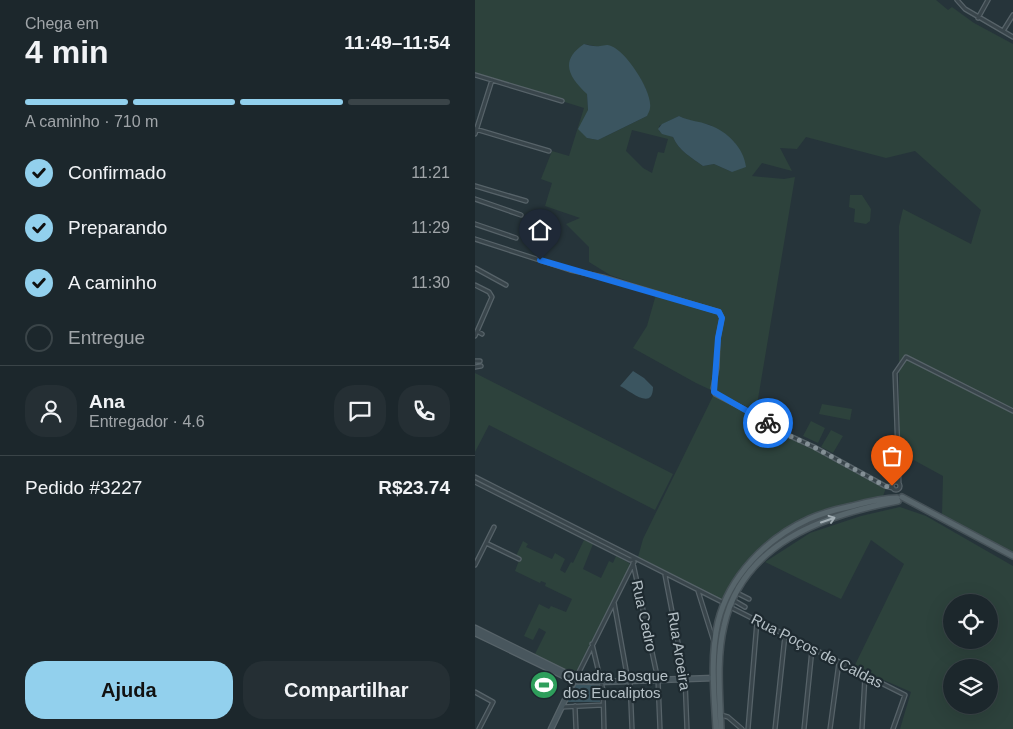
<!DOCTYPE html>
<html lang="pt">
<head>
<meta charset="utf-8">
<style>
	:root { --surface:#1c272c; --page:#252f34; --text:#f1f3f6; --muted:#a0a5a9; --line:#3a4448; --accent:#92d0ed }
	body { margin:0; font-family:Arial,sans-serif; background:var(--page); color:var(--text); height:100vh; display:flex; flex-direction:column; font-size:19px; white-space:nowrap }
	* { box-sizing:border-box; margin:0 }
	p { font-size:16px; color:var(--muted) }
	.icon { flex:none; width:28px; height:28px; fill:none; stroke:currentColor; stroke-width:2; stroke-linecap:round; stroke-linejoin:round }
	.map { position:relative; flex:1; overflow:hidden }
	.sheet { display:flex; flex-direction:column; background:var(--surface); width:475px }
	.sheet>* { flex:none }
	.controls { position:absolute; left:468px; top:594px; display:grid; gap:10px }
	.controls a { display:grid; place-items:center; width:55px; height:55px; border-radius:50%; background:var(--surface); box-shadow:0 5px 20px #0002,0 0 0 1px var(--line); font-size:25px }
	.pin { position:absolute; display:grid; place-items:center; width:42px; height:42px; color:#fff; margin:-51px -21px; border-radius:50% 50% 50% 0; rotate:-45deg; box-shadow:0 0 5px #0007 }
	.pin .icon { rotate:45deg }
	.courier { position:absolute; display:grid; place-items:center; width:50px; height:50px; margin:-25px; border:4px solid #1a73e8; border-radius:50%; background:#fff; color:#222; box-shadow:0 1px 6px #0007 }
	.head em { font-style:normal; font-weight:700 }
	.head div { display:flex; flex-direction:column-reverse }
	.head { display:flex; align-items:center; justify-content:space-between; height:85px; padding:0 25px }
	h1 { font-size:32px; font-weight:700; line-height:38px }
	.bar { display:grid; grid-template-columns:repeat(4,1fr); gap:8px 5px; align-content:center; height:60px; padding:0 25px }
	.bar i { height:6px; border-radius:4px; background:var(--line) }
	.bar .on { background:var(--accent) }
	.bar p { grid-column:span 4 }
	.line { display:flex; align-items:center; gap:12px; padding:0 25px; border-top:1px solid var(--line) }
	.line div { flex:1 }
	.round { display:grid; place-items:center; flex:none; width:52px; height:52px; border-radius:20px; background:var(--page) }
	ol { padding:0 25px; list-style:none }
	li { display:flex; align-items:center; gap:15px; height:55px }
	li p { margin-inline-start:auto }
	li .icon { padding:5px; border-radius:50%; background:var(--accent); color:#111; stroke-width:4 }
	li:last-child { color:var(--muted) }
	li i { width:28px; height:28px; border:2px solid var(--line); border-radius:50% }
	.cta { display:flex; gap:10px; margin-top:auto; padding:10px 25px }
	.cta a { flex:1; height:58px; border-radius:20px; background:var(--accent); color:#111; font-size:20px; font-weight:700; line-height:58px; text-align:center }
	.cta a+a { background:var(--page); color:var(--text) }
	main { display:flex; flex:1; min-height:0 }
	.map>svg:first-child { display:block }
	.green { fill:#2d423c; fill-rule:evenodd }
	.water { fill:#3b5560 }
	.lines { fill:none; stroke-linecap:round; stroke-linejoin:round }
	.street-casing { stroke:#576369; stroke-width:5.5 }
	.secondary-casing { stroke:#576369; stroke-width:7 }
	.primary-casing { stroke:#455157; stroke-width:8 }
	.street { stroke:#39454b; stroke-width:3 }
	.secondary { stroke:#48565d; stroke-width:4.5 }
	.primary { stroke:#57656b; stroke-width:5 }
	.oneway { stroke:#a2aeb4 }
	.done { stroke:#838f95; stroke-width:5; stroke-dasharray:0 9 }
	.route { stroke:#1a73e8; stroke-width:6 }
	.labels { text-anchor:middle; stroke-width:4.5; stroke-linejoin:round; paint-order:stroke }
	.street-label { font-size:15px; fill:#b5c0c6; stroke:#1e2a30 }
	.poi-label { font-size:15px; fill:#b5c0c6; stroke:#1e2a30; text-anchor:start }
</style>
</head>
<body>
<main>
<section class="sheet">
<div class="head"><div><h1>4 min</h1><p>Chega em</p></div><em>11:49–11:54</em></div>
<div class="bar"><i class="on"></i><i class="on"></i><i class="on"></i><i></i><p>A caminho · 710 m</p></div>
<ol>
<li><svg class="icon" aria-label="check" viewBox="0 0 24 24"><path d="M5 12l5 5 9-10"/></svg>Confirmado<p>11:21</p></li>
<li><svg class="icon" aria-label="check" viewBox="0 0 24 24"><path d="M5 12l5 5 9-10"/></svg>Preparando<p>11:29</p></li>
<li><svg class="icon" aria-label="check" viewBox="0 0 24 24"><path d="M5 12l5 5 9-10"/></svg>A caminho<p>11:30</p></li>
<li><i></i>Entregue</li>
</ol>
<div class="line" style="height:90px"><a class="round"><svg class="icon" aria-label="person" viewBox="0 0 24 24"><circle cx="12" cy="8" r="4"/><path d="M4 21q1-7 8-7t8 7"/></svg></a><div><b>Ana</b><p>Entregador · 4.6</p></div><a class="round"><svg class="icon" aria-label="chat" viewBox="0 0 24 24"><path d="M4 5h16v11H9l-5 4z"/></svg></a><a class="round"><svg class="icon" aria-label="phone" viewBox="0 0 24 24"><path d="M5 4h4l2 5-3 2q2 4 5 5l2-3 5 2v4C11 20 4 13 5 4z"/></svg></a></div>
<div class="line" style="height:65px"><div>Pedido #3227</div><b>R$23.74</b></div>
<div class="cta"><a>Ajuda</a><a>Compartilhar</a></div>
</section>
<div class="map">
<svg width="538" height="729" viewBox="0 0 538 729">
	<rect width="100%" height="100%" fill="#26343a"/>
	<path class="green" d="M0,0H461L473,10L477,7L499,23L538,44V553L467,515L468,476L424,452V226L428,209L496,244L506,210L440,151L411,158L331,137L322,149L305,148L317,171L287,163L277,176L309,179L320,177L281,411L221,383L158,348L172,326L182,291L135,275L114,262V247L91,224L105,218L70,206L77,183L66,179L77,151L94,156L109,108L0,74ZM109,44L125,47L165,78L172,92V116L123,140L112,138L113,110ZM204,116L212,120L235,125L260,143L257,172L239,164L228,166C216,157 204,151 198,137L184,131V126ZM157,130L193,139L189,153L183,152L177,173L168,168L151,151Z
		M375,195H387L396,209L395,221L391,224L379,222L380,209L374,207Z
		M0,373L198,474L180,510L14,425L0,452Z
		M239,394L411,488L408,496L345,511L303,532L272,561L263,572L248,600L163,557L168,539Z
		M347,404L377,409L375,420L344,414Z
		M336,421L350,428L343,443L328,436Z
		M356,430L368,436L358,453L346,447Z
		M425,507L451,516L538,566V729H425L436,692L379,667L429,564L396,540L366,599L290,562L335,533L386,516ZM476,602H514V640H476ZM476,668H514V705H476Z
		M109,540L118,544L108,569L126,578L134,561L138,563L141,556L154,563L155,565L101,672L98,674L60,654L71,632L64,628L58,640L49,636L64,604L74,609L76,606L91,612L97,599L70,586L71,583L66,581L65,583L40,571L45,558L41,556L48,541L53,544L51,547L77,559L80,553L90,559L85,570L90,573L96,562L98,563Z
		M68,678L76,681L70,693L62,689Z"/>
	<path class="water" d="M109,44C113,45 120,47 125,46C129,46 131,44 136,46C151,51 178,92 175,108C175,111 173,113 172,116L123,140L112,138L103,129L113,110L112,94C94,77 84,61 109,44Z
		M204,116C214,121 224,121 234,125C252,131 269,148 271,167L257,172L239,164L228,166C216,157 204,151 198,137L187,134L183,129L187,124Z
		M158,371L169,378L178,387C178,412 154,390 145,386Z
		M125,683V702H91L100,684Z"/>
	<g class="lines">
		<defs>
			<path id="street" d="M482,0L490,9L538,37
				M503,18L513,0
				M528,31L538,15
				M0,75L87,101
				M0,129L74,151
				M0,134L17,80
				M0,186L51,201
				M0,199L46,215
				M0,224L41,238
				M0,239L95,270L128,277L244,312L247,318L243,338L242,368L238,388L240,394L271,410L300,429L339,447L410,486L418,488
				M0,268L31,285
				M0,285L14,292L17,297L0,336
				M2,331L7,334
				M0,361H5
				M0,367L6,366
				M0,477L249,603
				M0,482L155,560L160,559
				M417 486a4 4 0 1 1 8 0a4 4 0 1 1-8 0Z
				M424,483L420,373L431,357L538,411
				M11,543L44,559
				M158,563L183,680L185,729
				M0,565L19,527
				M190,575L210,679L212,729
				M223,591L239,642
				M262,593L274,599
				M258,600L270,607
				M139,602L153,681
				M255,607L430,695L418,729
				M117,644L128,690L129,729
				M101,678L159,562
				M155,681L157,729
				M0,692L18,702L4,729
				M100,706L101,729
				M87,707L128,705
				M246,715L253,717L267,729
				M273,729L282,621
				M300,729L310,635
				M329,729L337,649
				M355,729L364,662
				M387,729L390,676"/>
			<path id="secondary" d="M0,628L97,676L103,680
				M0,633L99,681L125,682L239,678
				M76,729L100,679"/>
			<path id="primary" d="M427,497L538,556
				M241,729C239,694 235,657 243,622C254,576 292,538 334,519C347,513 363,509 377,506C392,502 407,498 422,498
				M246,729C245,696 241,659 249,626C267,543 349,515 423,501"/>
		</defs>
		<use href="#street" class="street-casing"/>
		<use href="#secondary" class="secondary-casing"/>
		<use href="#primary" class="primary-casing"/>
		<use href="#street" class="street"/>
		<use href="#secondary" class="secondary"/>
		<use href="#primary" class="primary"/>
	</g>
	<defs><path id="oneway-shaft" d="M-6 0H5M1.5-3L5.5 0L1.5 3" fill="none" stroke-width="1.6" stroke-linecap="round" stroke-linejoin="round" transform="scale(1.25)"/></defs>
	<use class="oneway" href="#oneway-shaft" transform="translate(353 520) rotate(-19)"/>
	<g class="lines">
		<path class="done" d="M293,423L300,429L339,447L410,486L418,488L417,486"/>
		<path class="route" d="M65,260L244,312L247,318L243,338L239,392L293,423"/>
	</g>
	<defs>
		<symbol id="stadium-disc" viewBox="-11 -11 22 22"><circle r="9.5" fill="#2e9e5b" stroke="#1e2a30"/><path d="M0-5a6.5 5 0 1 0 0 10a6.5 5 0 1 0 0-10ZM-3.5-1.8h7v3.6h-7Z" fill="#fff"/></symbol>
	</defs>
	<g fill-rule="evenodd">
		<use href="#stadium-disc" x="53" y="669" width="32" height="32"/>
	</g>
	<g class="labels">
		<g class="street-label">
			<text transform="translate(169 616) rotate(78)" y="5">Rua Cedro</text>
			<text transform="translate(204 651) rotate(81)" y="5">Rua Aroeira</text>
			<text transform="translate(342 651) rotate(27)" y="5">Rua Poços de Caldas</text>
		</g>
		<g class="poi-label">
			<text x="88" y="681">Quadra Bosque<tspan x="88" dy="17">dos Eucaliptos</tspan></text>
		</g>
	</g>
</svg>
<div class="controls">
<a><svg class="icon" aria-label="locate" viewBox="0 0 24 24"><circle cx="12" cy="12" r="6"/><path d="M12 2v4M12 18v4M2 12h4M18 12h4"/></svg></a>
<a><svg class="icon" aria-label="layers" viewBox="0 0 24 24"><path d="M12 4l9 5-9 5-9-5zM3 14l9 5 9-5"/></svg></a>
</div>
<div class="pin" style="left:417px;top:486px;background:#ea580c"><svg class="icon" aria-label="bag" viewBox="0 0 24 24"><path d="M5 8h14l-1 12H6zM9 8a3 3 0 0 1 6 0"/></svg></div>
<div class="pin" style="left:65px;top:260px;background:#1f2937"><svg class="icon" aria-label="home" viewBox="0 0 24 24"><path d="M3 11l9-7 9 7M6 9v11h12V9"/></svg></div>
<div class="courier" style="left:293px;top:423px"><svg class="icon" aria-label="bike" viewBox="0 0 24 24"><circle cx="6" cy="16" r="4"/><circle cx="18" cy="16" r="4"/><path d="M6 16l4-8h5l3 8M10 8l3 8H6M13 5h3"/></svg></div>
</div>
</main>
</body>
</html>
